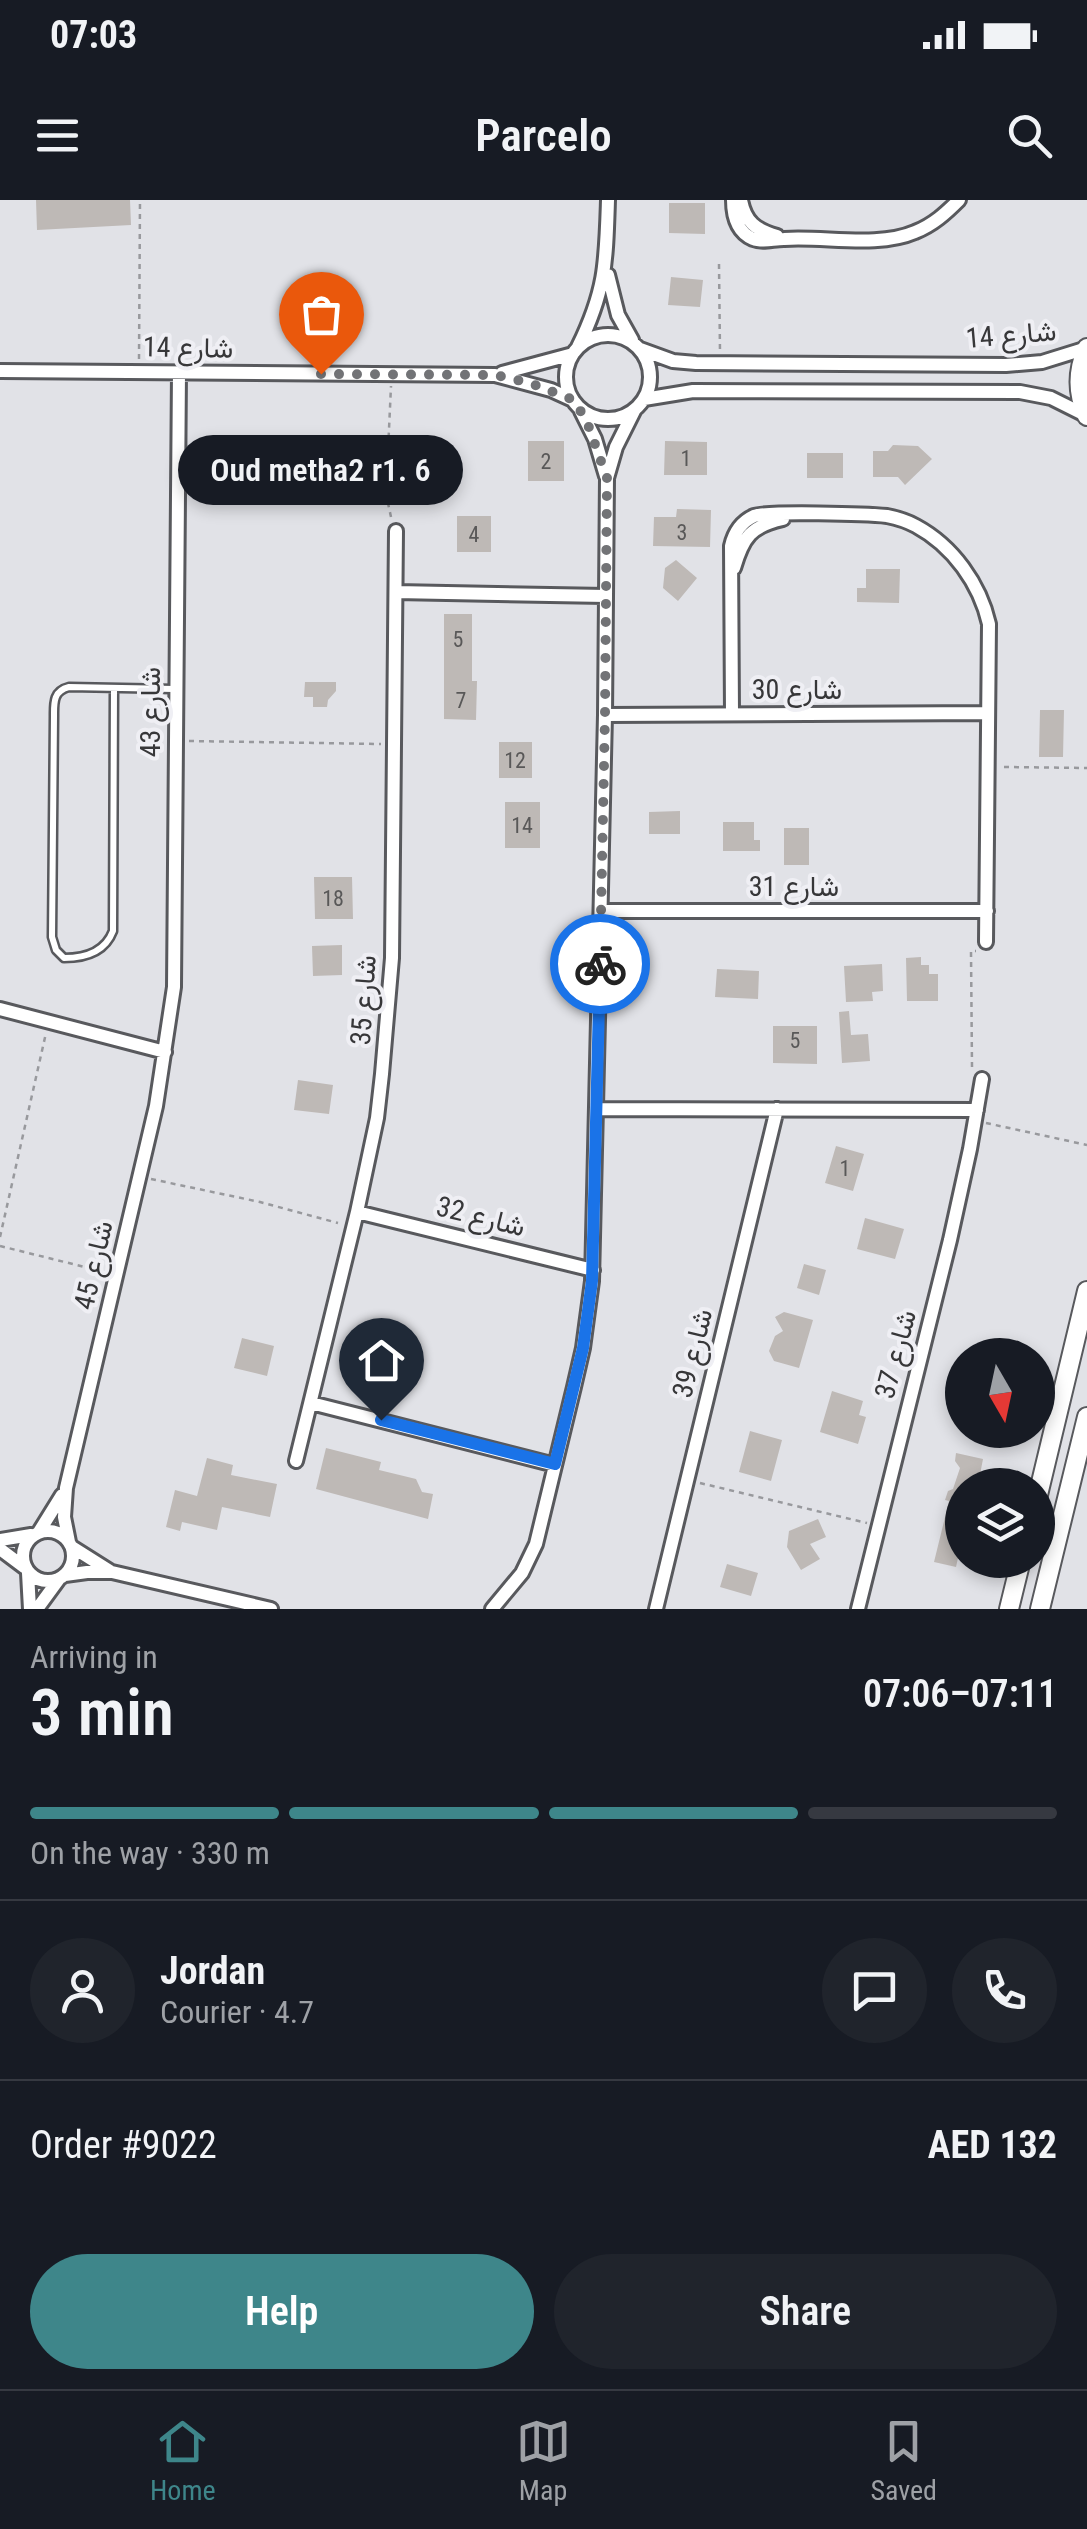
<!DOCTYPE html>
<html lang="en">
<head>
<meta charset="utf-8">
<style>
	:root { --surface:#171b24; --page:#20242c; --text:#f1f3f6; --muted:#9ea1a6; --line:#363941; --accent:#3e868a }
	body { margin:0; font-family:"Roboto Condensed",Vazirmatn,sans-serif; background:var(--page); color:var(--text); height:100vh; display:flex; flex-direction:column; font-size:38px; white-space:nowrap }
	* { box-sizing:border-box; margin:0 }
	p { font-size:32px; color:var(--muted) }
	.icon { flex:none; width:55px; height:55px; fill:none; stroke:currentColor; stroke-width:2; stroke-linecap:round; stroke-linejoin:round }
	.map { position:relative; height:1409px; overflow:hidden }
	.drawer { display:flex; flex-direction:column; background:var(--surface); flex:1 }
	.drawer>* { flex:none }
	.needle { width:65px; rotate:171deg }
	.controls { position:absolute; left:945px; top:1138px; display:grid; gap:20px }
	.controls a { display:grid; place-items:center; width:110px; height:110px; border-radius:50%; background:var(--surface); box-shadow:0 5px 15px #0003; font-size:50px }
	.pin { position:absolute; display:grid; place-items:center; width:85px; height:85px; color:#fff; margin:-102px -42px; border-radius:50% 50% 50% 0; rotate:-45deg; box-shadow:0 0 10px #0007 }
	.pin .icon { rotate:45deg }
	.courier { position:absolute; display:grid; place-items:center; width:100px; height:100px; margin:-50px; border:8px solid #1a73e8; border-radius:50%; background:#fff; color:#222; box-shadow:0 2px 12px #0007 }
	.bubble { position:absolute; height:70px; border-radius:35px; background:var(--surface); box-shadow:0 5px 15px #0003; font-size:32px; font-weight:600; line-height:70px; text-align:center }
	.head em { font-style:normal; font-weight:600 }
	.head div { display:flex; flex-direction:column-reverse }
	.head { display:flex; align-items:center; justify-content:space-between; height:170px; padding:0 30px }
	h1 { font-size:65px; font-weight:600; line-height:75px }
	.bar { display:grid; grid-template-columns:repeat(4,1fr); gap:15px 10px; align-content:center; height:120px; padding:0 30px }
	.bar i { height:12px; border-radius:8px; background:var(--line) }
	.bar .selected { background:var(--accent) }
	.bar p { grid-column:span 4 }
	.line { display:flex; align-items:center; gap:25px; padding:0 30px; border-top:2px solid var(--line) }
	.line div { flex:1 }
	.round { display:grid; place-items:center; flex:none; width:105px; height:105px; border-radius:52px; background:var(--page) }
	.action { display:flex; gap:20px; margin-top:auto; padding:20px 30px }
	.action a { flex:1; height:115px; border-radius:60px; background:var(--accent); color:#fff; font-size:40px; font-weight:600; line-height:115px; text-align:center }
	.action a+a { background:var(--page); color:var(--text) }
	.status { display:flex; justify-content:space-between; align-items:center; height:70px; padding:0 50px; background:var(--surface); direction:ltr }
	.status svg { height:28px; fill:currentColor }
	header { display:flex; justify-content:space-between; align-items:center; height:130px; padding:0 30px; background:var(--surface); font-size:45px; font-weight:600 }
	.tabs { display:flex; justify-content:space-around; align-items:center; height:140px; border-top:2px solid var(--line); background:var(--surface); font-size:28px; color:var(--muted) }
	.tabs a { display:grid; justify-items:center; gap:5px }
	.tabs .selected { color:var(--accent) }
	.map>svg:first-child { display:block }
	.building { fill:#beb9b6 }
	.lines { fill:none; stroke-linecap:round; stroke-linejoin:round }
	.lane-casing { stroke:#58595d; stroke-width:11 }
	.street-casing { stroke:#58595d; stroke-width:18 }
	.secondary-casing { stroke:#58595d; stroke-width:22 }
	.path { stroke:#98999d; stroke-width:2.5; stroke-dasharray:5 5; stroke-linecap:butt }
	.lane { stroke:#fff; stroke-width:6 }
	.street { stroke:#fff; stroke-width:12 }
	.secondary { stroke:#fff; stroke-width:18 }
	.done { stroke:#727376; stroke-width:10; stroke-dasharray:0 18 }
	.route { stroke:#1a73e8; stroke-width:12 }
	.labels { text-anchor:middle; stroke-width:8; stroke-linejoin:round; paint-order:stroke }
	.number-label { font-size:22px; fill:#595858 }
	.street-label { font-size:28px; fill:#373739; stroke:#efeff4 }
</style>
</head>
<body>
<div class="status"><b>07:03</b><svg viewBox="0 0 49 12"><path d="M0 12V9h3v3zM5 12V6h3v6zM10 12V3h3v9zM15 12V0h3v12zM26 1h20v11H26zM47 4h2v5h-2z"/></svg></div>
<header><svg class="icon" aria-label="menu" viewBox="0 0 24 24"><path d="M4 6h16M4 12h16M4 18h16"/></svg>Parcelo<svg class="icon" aria-label="search" viewBox="0 0 24 24"><circle cx="10" cy="10" r="6"/><path d="M15 15l6 6"/></svg></header>
<div class="map">
<svg width="1087" height="1409" viewBox="0 0 1087 1409">
	<rect width="100%" height="100%" fill="#e1e2e7"/>
	<path class="building" d="M36,0H130L131,25L37,30Z
		M669,3H705V34L669,33Z
		M671,77L703,80L700,107L668,105Z
		M528,241H564V281H528Z
		M665,241L707,242V275H664Z
		M893,245L918,246L932,259L905,285L898,277H873V251H888Z
		M807,253H843V278H807Z
		M677,309L711,310L710,347L653,346L654,317H676Z
		M457,316H491V352H457Z
		M676,360L697,378L678,401L663,388L665,368Z
		M866,369H900L899,403L857,402V388H866Z
		M444,414H472V481H477L476,520L444,519Z
		M305,482H336V491L328,500L327,507H313V497H304Z
		M1040,510H1064L1063,557H1039Z
		M499,542H532V578H499Z
		M505,602H540V648H505Z
		M680,611V634H649V612Z
		M723,622H754V640H760V651H723Z
		M784,628H809V665H784Z
		M314,677H352L353,719H315Z
		M342,745V775L313,776L312,746Z
		M921,757V765H929V774H938V801H907L906,758Z
		M882,764L883,791L872,792L873,801L846,802L844,766Z
		M717,769L759,771L758,799L715,797Z
		M849,811L851,835L868,834L870,861L842,863L839,812Z
		M773,826H817V864L773,863Z
		M298,880L333,885L329,914L294,910Z
		M836,946L864,954L853,991L825,983Z
		M865,1018L904,1029L895,1059L857,1049Z
		M804,1064L826,1070L819,1095L797,1088Z
		M784,1112L813,1120L799,1168L774,1161L769,1151L775,1136L783,1131L775,1117Z
		M242,1138L274,1146L267,1176L234,1168Z
		M832,1191L863,1201L859,1215L866,1217L858,1244L820,1232Z
		M750,1231L782,1240L771,1281L739,1272Z
		M326,1248L381,1262L379,1270L416,1279L422,1292L433,1294L428,1319L316,1289Z
		M956,1253L983,1259L978,1285H962V1340L956,1367L934,1362L949,1301L945,1300L948,1291L953,1289L960,1268L955,1261Z
		M207,1258L233,1265L231,1275L277,1284L270,1317L222,1307L217,1330L182,1322L180,1331L166,1327L175,1290L197,1296Z
		M818,1319L826,1337L810,1344L820,1359L801,1370L787,1347L789,1331Z
		M727,1364L758,1373L751,1396L720,1387Z"/>
	<g class="lines">
		<defs>
			<path id="lane" d="M114,488L113,731C105,752 85,758 64,758L56,750L52,737L54,516C54,503 53,491 69,487L174,489"/>
			<path id="street" d="M733,0C733,15 737,32 753,39C763,43 773,39 784,39C824,36 878,48 915,32C933,25 946,13 959,0
				M741,0C745,22 756,30 777,36
				M608,75L618,115L632,140
				M566 177a42 42 0 1 1 84 0a42 42 0 1 1-84 0Z
				M578,147C606,90 606,62 608,0
				M640,149L673,161L696,163L1006,165L1042,162L1087,148
				M0,171L495,175L551,190L573,200
				M502,173L573,154
				M644,199L693,191L1020,192L1051,198L1087,216
				M581,211L595,239L606,276
				M734,368C743,337 751,326 783,319
				M396,392L606,396
				M732,514L731,346C734,333 741,322 754,316C768,311 868,314 887,316C897,318 907,321 916,326C953,346 980,384 989,424L986,742
				M605,515L988,513
				M601,711H987
				M0,809L165,852
				M597,909L977,910
				M357,1012L593,1070
				M311,1203L555,1265
				M296,1261L357,1012L377,918L382,874L392,758L396,331
				M23 1356a25 25 0 1 1 50 0a25 25 0 1 1-50 0Z
				M39,1332L62,1295
				M0,1340L31,1335
				M69,1342L64,1317L66,1288L156,906L174,787L179,172
				M72,1347L110,1371
				M0,1349L24,1367
				M28,1373L30,1409
				M65,1375L87,1372H112L271,1409
				M37,1409L59,1379
				M492,1409L522,1373L536,1344L574,1187L583,1148L592,1081L605,515L607,278L616,247L635,209
				M656,1409L777,909
				M858,1409L950,1040L970,949L982,879"/>
			<path id="secondary" d="M1087,148C1077,172 1077,192 1087,216
				M1038,1295L1087,1091
				M1009,1409L1021,1360
				M1040,1409L1087,1217"/>
		</defs>
		<use href="#lane" class="lane-casing"/>
		<use href="#street" class="street-casing"/>
		<use href="#secondary" class="secondary-casing"/>
		<path class="path" d="M719,64L720,152
			M139,159L140,0
			M391,317L386,294L391,186
			M189,541L381,544
			M1004,567L1087,568
			M972,867L971,751H976
			M986,923L1087,945
			M151,979L260,1002L338,1023
			M0,1037L46,833
			M0,1046L105,1072
			M700,1283L867,1323"/>
		<use href="#lane" class="lane"/>
		<use href="#street" class="street"/>
		<use href="#secondary" class="secondary"/>
	</g>
	<g class="lines">
		<path class="done" d="M321,174L495,175L530,183L574,200L587,222L607,278L605,515L600,764"/>
		<path class="route" d="M381,1220L555,1264L583,1148L592,1081L600,764"/>
	</g>
	<g class="labels">
		<g class="number-label">
			<text x="686" y="266">1</text>
			<text x="546" y="269">2</text>
			<text x="682" y="340">3</text>
			<text x="474" y="342">4</text>
			<text x="458" y="447">5</text>
			<text x="461" y="508">7</text>
			<text x="515" y="568">12</text>
			<text x="522" y="633">14</text>
			<text x="333" y="706">18</text>
			<text x="795" y="848">5</text>
			<text x="845" y="976">1</text>
		</g>
		<g class="street-label">
			<text transform="translate(1011 134) rotate(-5)" y="10">شارع 14</text>
			<text transform="translate(188 147) rotate(1)" y="10">شارع 14</text>
			<text x="797" y="499">شارع 30</text>
			<text transform="translate(150 512) rotate(-90)" y="10">شارع 43</text>
			<text x="794" y="696">شارع 31</text>
			<text transform="translate(363 800) rotate(-86)" y="10">شارع 35</text>
			<text transform="translate(481 1016) rotate(14)" y="10">شارع 32</text>
			<text transform="translate(93 1065) rotate(-77)" y="10">شارع 45</text>
			<text transform="translate(692 1153) rotate(-76)" y="10">شارع 39</text>
			<text transform="translate(895 1154) rotate(-75)" y="10">شارع 37</text>
		</g>
	</g>
</svg>
<div class="controls">
<a><svg class="needle" viewBox="-14 -14 28 28"><path d="M0-13l5 13h-10z" fill="#e53935"/><path d="M0 13l5-13h-10z" fill="#9ea1a6"/></svg></a>
<a><svg class="icon" aria-label="layers" viewBox="0 0 24 24"><path d="M12 4l9 5-9 5-9-5zM3 14l9 5 9-5"/></svg></a>
</div>
<div class="pin" style="left:321px;top:174px;background:#ea580c"><svg class="icon" aria-label="bag" viewBox="0 0 24 24"><path d="M5 8h14l-1 12H6zM9 8a3 3 0 0 1 6 0"/></svg></div>
<div class="pin" style="left:381px;top:1220px;background:#1f2937"><svg class="icon" aria-label="home" viewBox="0 0 24 24"><path d="M3 11l9-7 9 7M6 9v11h12V9"/></svg></div>
<div class="courier" style="left:600px;top:764px"><svg class="icon" aria-label="bike" viewBox="0 0 24 24"><circle cx="6" cy="16" r="4"/><circle cx="18" cy="16" r="4"/><path d="M6 16l4-8h5l3 8M10 8l3 8H6M13 5h3"/></svg></div>
<div class="bubble" style="left:178px;top:235px;width:285px">Oud metha2 r1. 6</div>
</div>
<section class="drawer">
<div class="head"><div><h1>3 min</h1><p>Arriving in</p></div><em>07:06–07:11</em></div>
<div class="bar"><i class="selected"></i><i class="selected"></i><i class="selected"></i><i></i><p>On the way · 330 m</p></div>
<div class="line" style="height:180px"><a class="round"><svg class="icon" aria-label="person" viewBox="0 0 24 24"><circle cx="12" cy="8" r="4"/><path d="M4 21q1-7 8-7t8 7"/></svg></a><div><b>Jordan</b><p>Courier · 4.7</p></div><a class="round"><svg class="icon" aria-label="chat" viewBox="0 0 24 24"><path d="M4 5h16v11H9l-5 4z"/></svg></a><a class="round"><svg class="icon" aria-label="phone" viewBox="0 0 24 24"><path d="M5 4h4l2 5-3 2q2 4 5 5l2-3 5 2v4C11 20 4 13 5 4z"/></svg></a></div>
<div class="line" style="height:130px"><div>Order #9022</div><b>AED 132</b></div>
<div class="action"><a>Help</a><a>Share</a></div>
</section>
<nav class="tabs">
<a class="selected"><svg class="icon" aria-label="home" viewBox="0 0 24 24"><path d="M3 11l9-7 9 7M6 9v11h12V9"/></svg>Home</a>
<a><svg class="icon" aria-label="map" viewBox="0 0 24 24"><path d="M3 6l6-2 6 2 6-2v14l-6 2-6-2-6 2zM9 4v14M15 6v14"/></svg>Map</a>
<a><svg class="icon" aria-label="saved" viewBox="0 0 24 24"><path d="M7 4h10v16l-5-4-5 4z"/></svg>Saved</a>
</nav>
</body>
</html>
